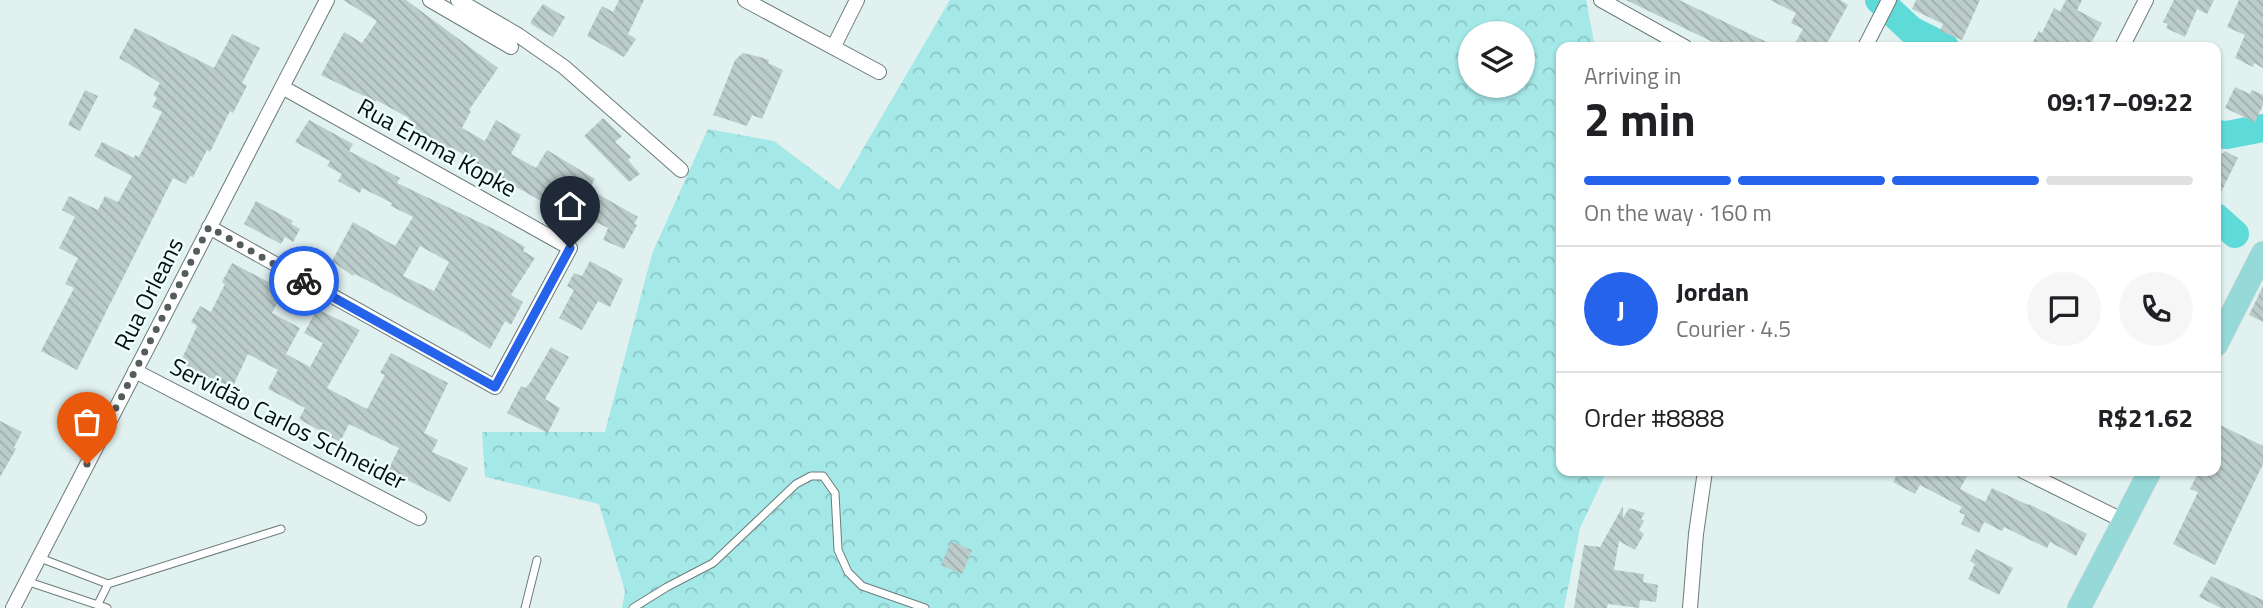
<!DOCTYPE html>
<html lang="en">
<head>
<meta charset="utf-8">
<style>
	:root { --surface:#fff; --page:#f6f6f6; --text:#202124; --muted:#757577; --line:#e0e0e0; --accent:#2563eb }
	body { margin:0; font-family:"Titillium Web",sans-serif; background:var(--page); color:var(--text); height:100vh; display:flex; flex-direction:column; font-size:26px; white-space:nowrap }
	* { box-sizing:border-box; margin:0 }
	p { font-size:23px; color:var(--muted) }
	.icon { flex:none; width:38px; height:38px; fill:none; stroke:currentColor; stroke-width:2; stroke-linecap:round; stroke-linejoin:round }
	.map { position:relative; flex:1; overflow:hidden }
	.details { position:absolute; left:1556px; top:42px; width:665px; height:434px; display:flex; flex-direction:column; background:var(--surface); border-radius:14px; box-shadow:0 2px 5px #0004 }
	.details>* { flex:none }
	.buttons { position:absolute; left:1458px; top:21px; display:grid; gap:14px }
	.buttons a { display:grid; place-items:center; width:77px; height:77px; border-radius:50%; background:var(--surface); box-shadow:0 2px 5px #0004; font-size:35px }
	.pin { position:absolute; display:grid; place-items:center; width:60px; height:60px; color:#fff; margin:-72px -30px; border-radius:50% 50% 50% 0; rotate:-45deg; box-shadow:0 0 7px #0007 }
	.pin .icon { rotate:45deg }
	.courier { position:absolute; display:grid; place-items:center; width:70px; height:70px; margin:-35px; border:5px solid #2563eb; border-radius:50%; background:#fff; color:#222; box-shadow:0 2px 9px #0007 }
	.headline em { font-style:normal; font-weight:700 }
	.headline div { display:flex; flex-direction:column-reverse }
	.headline { display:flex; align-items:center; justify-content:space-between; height:119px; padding:0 28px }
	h1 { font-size:46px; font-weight:700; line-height:52px }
	.bar { display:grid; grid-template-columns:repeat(4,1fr); gap:10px 7px; align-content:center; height:84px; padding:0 28px }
	.bar i { height:9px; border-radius:5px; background:var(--line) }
	.bar .selected { background:var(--accent) }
	.bar p { grid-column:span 4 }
	.line { display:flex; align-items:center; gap:18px; padding:0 28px; border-top:2px solid var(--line) }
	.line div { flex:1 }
	.round { display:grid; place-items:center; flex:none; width:74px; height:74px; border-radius:37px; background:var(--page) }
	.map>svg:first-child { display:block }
	.forest { fill:url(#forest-crowns); fill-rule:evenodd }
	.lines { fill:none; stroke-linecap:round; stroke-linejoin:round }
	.river { stroke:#5edbd9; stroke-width:28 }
	.building { fill:url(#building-back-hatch); fill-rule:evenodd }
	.service-casing { stroke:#6c7c7b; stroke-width:9 }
	.minor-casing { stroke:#6c7c7b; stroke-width:16 }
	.primary-casing { stroke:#cecfcf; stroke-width:24 }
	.service { stroke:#fff; stroke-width:7 }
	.minor { stroke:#fff; stroke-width:14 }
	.primary { stroke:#95dad9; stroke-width:23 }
	.done { stroke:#545d5c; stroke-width:7; stroke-dasharray:0 12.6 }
	.route { stroke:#2563eb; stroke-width:9 }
	.labels { text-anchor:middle; stroke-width:5; stroke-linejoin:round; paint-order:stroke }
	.street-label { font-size:24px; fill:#080d0d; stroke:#edfefe }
</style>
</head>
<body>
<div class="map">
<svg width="2263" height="608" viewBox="0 0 2263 608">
	<defs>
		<pattern id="forest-crowns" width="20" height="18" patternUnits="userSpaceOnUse" patternTransform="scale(1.75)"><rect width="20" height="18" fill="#a4e8e7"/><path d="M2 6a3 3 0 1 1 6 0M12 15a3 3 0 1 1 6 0" fill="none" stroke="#8cc6c5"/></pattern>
		<pattern id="building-back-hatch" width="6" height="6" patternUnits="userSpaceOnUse" patternTransform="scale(1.75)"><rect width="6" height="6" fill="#bbcccb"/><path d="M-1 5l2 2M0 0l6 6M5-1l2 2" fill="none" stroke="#9faead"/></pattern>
	</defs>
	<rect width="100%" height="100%" fill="#e0f1f0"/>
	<path class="forest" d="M950,0H1586L1595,47H1561V471H1607L1580,528L1564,608H622L625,591L599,504L485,477L482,432H605L652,254L708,129L774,141L839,190ZM1470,33H1522V86H1470Z"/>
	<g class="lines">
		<path class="river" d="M1879,0L1911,30L1945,47
			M2216,134L2227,135L2263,128
			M2216,217L2235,234"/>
	</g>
	<path class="building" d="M343,0H406L498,68L469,110L471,111L462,128L485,141L496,120L521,135L511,154L536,168L547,150L595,179L589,189L638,217L634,224L637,225L624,249L603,240L608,228L575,212L572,218L473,163L474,161L451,147L444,158L431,151L437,141L406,124L409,118L376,100L368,116L357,110L364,96L321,75L344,32L362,43L377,21Z
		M619,0H644L628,34L636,39L624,57L587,36L602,6L613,12Z
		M1626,0H1679L1777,47H1723Z
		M1770,0H1840L1848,5L1825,47H1793L1803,29L1791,23L1796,13Z
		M1916,0H1980L1962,40L1940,31L1943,24L1912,9Z
		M2066,0H2082L2077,10L2102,23L2089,47H2030L2039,31L2042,33L2054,8L2060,12Z
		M2174,0H2214L2207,14L2197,9L2185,37L2166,28L2168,24L2163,22Z
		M2239,0H2263V68L2254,63L2253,67L2235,58L2245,35L2227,27Z
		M543,4L565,17L553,37L531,24V21Z
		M135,28L214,68L232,34L260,48L242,83L247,86L233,113L230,111L210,152L207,150L193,177L190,176L186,184L173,178L77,370L41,351L74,288L65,284L78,258L59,248L75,217L62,210L69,196L98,210L105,196L118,202L132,176L94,156L102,142L134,158L135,155L139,157L162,112L152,107L157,98L153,95L160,83L119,58Z
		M743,53L760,57L769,60L768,63L783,70L762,119L752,115L747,126L713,115L735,60Z
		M2235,87L2250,94L2252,90L2263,95V105L2255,122L2225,108Z
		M85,90L98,96L80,131L68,125Z
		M603,118L622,136L615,142L631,157L628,160L640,174L629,182L584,136Z
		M309,120L353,144L349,151L400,178L397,183L500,232L525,247L523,251L535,258L511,295L523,302L511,325L505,321L490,349L463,332L359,276L354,274L353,276L332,261L353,222L395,246L413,217L391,206L392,203L362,188L360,193L338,181L342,174L327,166L330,161L295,142ZM420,246L449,262L434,291L403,276Z
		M2216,151L2222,154L2225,151L2238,158L2216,202Z
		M256,201L293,221L291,224L300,229L293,242L285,237L281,244L244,224Z
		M590,261L623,279L610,307L598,301L582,330L559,318L574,290L567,286L574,273L582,276Z
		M232,263L284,290L272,313L300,328L286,354L310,367L323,343L304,333L317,309L360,330L327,388L367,409L385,375L380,373L391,353L448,383L424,433L438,440L432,452L468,468L450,502L388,470L399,448L349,424L340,442L299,419L305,408L268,389L278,370L248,354L232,388L180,363L197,326L191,322L200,306L211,312L225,284L222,282Z
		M2263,286V322L2249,315Z
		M551,347L569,357L545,399L560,408L548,433L507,413L521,386L525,388L530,383Z
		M0,421L22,432L14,447L16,449L0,477Z
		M2216,423L2263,446V464L2215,565L2173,544L2198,492L2190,489L2199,471H2216Z
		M1899,471H1909L1918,476L1921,471H1955L1967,476L1960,489L1985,502L1992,488L2028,505L2029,504L2087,534L2076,556L2050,542L2047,548L2004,527L2002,531L1984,522L1979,533L1961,524L1965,515L1959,512L1962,507L1920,485L1915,494L1893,482Z
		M1623,506V518L1629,508L1645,513L1641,519L1644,521L1639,530L1644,534L1635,550L1619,541L1614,570L1644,574L1643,582L1658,585L1656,602L1640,600L1639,608L1608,604L1607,608H1574L1584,545L1600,547Z
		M951,542L972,550L962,574L941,565Z
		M1976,549L2013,568L1999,595L1968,579L1975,564L1970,561Z
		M2211,576L2263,600V608H2221L2199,597Z"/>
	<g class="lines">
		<defs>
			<path id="service" d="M40,558L108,584L281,529
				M26,581L107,608
				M98,604L108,584
				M525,608L537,560
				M633,608L667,587L713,563L796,484L811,476H823L835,493L838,550L848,572L862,586L925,608"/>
			<path id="minor" d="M430,0L511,47
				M458,0L518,35L564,67L681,170
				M745,0L879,72
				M1601,0L1685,47
				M834,46L857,0
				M1865,47L1889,0
				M2122,47L2146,0
				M209,227L495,387L570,248L282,87
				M135,371L419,518
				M2023,471L2124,521
				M13,608L327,0
				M1690,608L1696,534L1705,471"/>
			<path id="primary" d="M2216,345L2263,253
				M2079,608L2150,471"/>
		</defs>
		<use href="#service" class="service-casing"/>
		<use href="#minor" class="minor-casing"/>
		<use href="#primary" class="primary-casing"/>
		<use href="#service" class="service"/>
		<use href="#minor" class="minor"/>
		<use href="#primary" class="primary"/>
	</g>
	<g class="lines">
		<path class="done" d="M87,464L209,227L304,281"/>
		<path class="route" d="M304,281L495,387L570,248"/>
	</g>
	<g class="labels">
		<g class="street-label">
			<text transform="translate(437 148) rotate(29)" y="8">Rua Emma Kopke</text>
			<text transform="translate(149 294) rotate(-63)" y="8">Rua Orleans</text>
			<text transform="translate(288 424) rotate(27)" y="8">Servidão Carlos Schneider</text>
		</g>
	</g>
</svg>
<div class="buttons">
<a><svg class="icon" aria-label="layers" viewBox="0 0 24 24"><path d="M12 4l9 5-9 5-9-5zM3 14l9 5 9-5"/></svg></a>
</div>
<div class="pin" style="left:87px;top:464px;background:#ea580c"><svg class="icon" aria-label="bag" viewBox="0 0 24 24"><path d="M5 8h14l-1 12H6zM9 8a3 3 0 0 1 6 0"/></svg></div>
<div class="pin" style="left:570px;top:248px;background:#1f2937"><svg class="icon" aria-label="home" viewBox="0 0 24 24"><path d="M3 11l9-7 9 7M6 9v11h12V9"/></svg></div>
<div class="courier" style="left:304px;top:281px"><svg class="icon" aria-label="bike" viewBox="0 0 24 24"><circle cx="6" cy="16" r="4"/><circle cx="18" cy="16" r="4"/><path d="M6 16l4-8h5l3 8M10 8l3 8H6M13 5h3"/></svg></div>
<section class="details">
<div class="headline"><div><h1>2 min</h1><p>Arriving in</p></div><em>09:17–09:22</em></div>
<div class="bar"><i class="selected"></i><i class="selected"></i><i class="selected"></i><i></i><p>On the way · 160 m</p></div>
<div class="line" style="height:126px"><b class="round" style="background:var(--accent);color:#fff">J</b><div><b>Jordan</b><p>Courier · 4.5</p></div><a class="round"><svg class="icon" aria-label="chat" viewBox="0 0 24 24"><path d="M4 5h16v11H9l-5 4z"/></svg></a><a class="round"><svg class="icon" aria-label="phone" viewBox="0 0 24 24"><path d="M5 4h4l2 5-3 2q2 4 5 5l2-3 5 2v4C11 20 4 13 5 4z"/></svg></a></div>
<div class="line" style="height:91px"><div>Order #8888</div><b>R$21.62</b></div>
</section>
</div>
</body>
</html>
